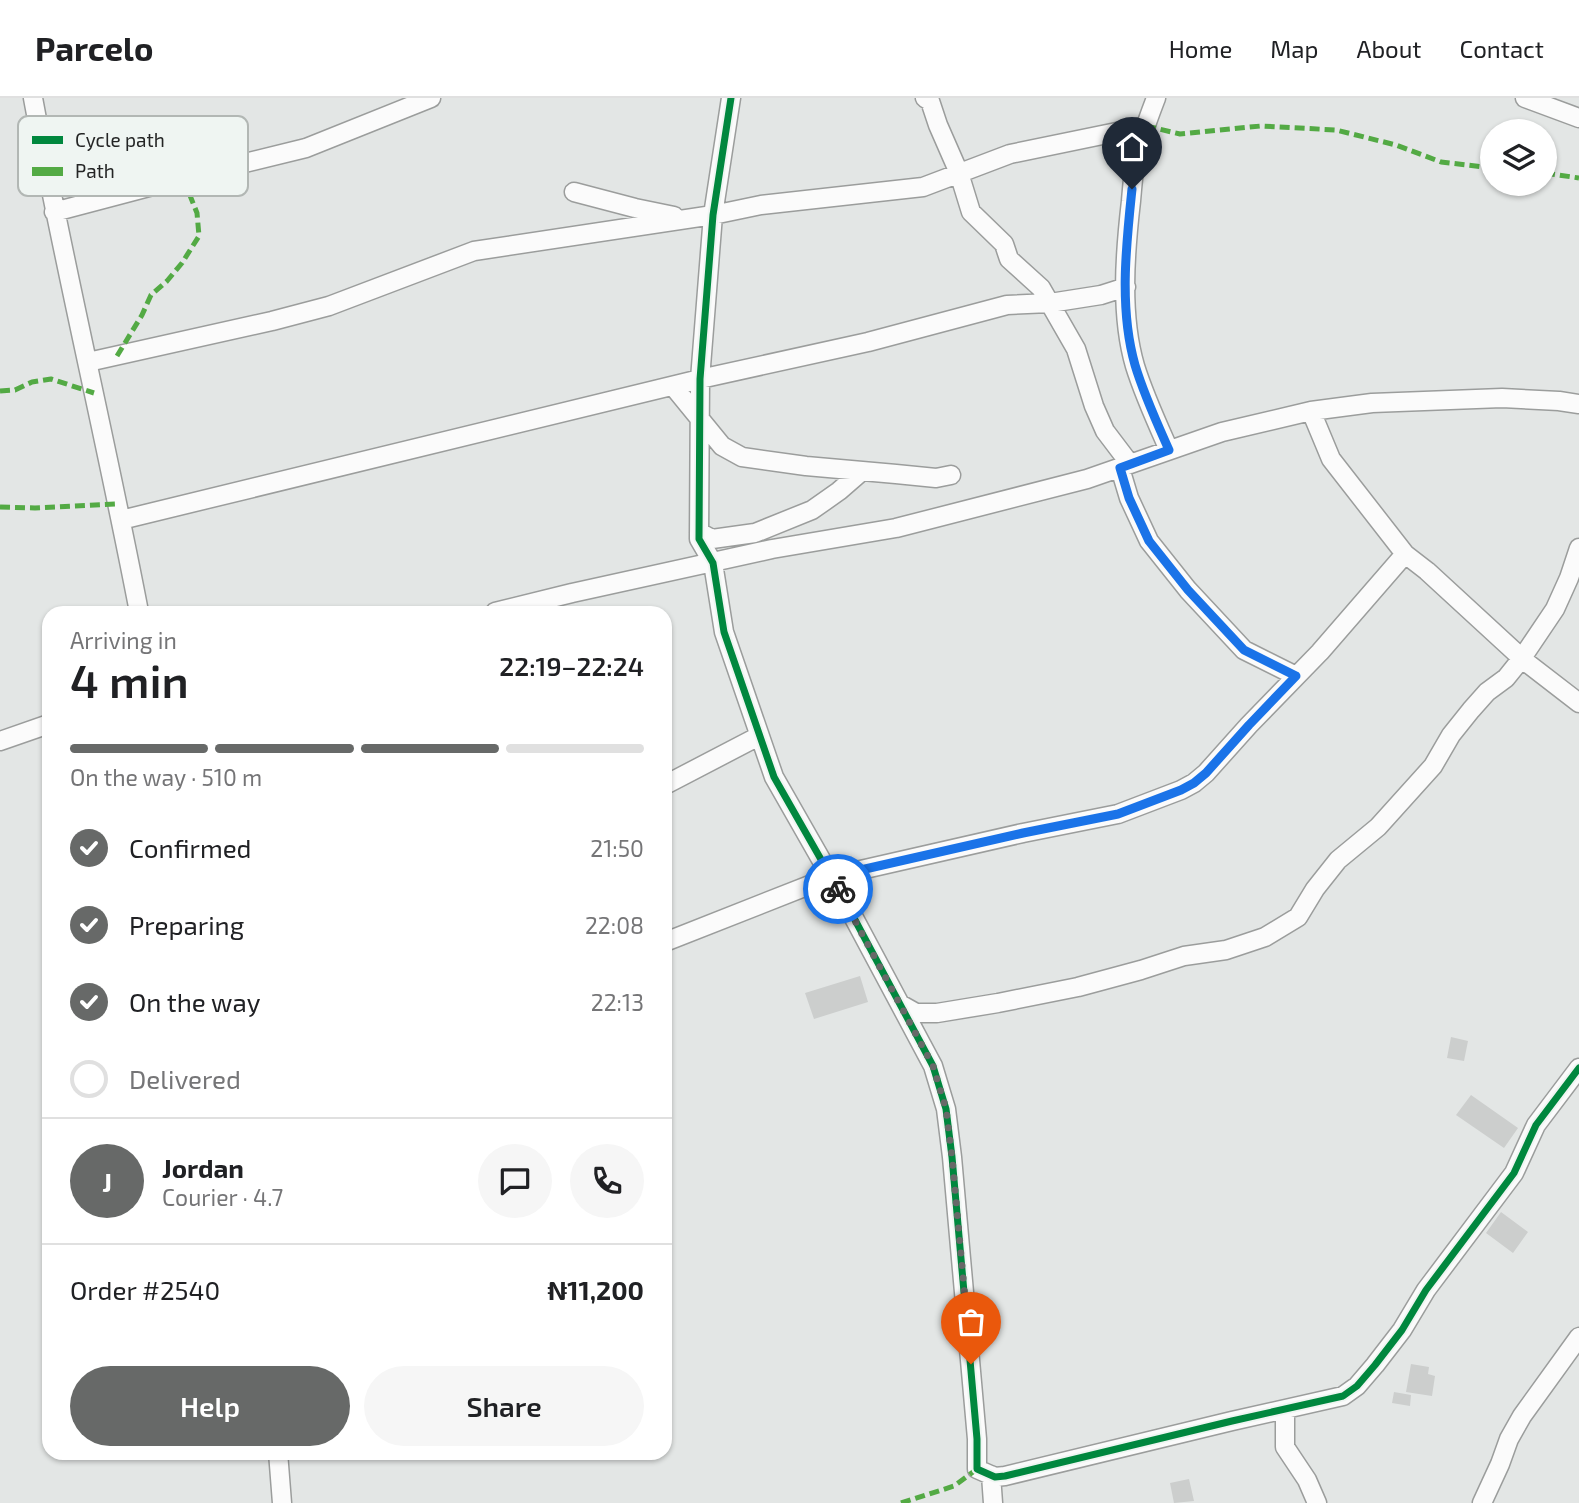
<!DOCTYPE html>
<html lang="en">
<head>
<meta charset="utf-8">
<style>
	:root { --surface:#fff; --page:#f6f6f6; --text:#202124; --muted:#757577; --line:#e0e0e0; --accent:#676968 }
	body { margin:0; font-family:"Exo 2",sans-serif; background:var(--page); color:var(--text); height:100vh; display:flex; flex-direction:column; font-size:26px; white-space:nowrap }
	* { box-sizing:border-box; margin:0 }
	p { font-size:23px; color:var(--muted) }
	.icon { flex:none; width:38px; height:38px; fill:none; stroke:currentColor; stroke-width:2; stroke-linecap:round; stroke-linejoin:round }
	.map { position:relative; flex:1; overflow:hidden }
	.details { position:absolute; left:42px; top:508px; width:630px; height:854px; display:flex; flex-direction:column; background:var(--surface); border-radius:21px; box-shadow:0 2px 5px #0004 }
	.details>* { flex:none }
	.controls { position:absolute; left:1480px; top:21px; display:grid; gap:14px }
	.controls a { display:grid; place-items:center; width:77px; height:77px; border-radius:50%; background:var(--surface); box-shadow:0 2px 5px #0004; font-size:35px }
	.pin { position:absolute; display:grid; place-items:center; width:60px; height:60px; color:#fff; margin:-72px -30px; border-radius:50% 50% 50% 0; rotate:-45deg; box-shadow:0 0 7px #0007 }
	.pin .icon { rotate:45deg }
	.courier { position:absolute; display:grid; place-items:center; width:70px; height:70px; margin:-35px; border:5px solid #1a73e8; border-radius:50%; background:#fff; color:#222; box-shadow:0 2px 9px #0007 }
	.summary em { font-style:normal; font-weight:600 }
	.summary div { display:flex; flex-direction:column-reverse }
	.summary { display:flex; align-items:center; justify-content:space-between; height:119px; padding:0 28px }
	h1 { font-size:46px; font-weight:600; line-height:52px }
	.bar { display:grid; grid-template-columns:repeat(4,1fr); gap:10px 7px; align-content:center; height:84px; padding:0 28px }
	.bar i { height:9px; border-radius:5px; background:var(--line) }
	.bar .selected { background:var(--accent) }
	.bar p { grid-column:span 4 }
	.line { display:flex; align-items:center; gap:18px; padding:0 28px; border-top:2px solid var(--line) }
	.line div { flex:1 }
	.round { display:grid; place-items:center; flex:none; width:74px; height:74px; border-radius:37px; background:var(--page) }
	ol { padding:0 28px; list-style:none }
	li { display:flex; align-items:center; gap:21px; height:77px }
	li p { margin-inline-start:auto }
	li .icon { padding:7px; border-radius:50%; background:var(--accent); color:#fff; stroke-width:4 }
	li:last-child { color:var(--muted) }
	li i { width:38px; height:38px; border:4px solid var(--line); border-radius:50% }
	.primary-button { display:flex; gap:14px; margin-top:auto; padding:14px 28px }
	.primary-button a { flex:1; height:80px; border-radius:42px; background:var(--accent); color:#fff; font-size:28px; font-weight:600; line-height:80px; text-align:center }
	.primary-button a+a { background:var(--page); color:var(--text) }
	header { display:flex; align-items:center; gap:42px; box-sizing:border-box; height:98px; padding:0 35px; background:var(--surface); border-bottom:2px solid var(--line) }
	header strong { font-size:33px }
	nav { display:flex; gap:38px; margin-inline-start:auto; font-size:24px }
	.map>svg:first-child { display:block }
	.building { fill:#cccecd }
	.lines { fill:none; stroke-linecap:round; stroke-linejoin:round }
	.street-casing { stroke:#9b9d9c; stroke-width:21 }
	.street { stroke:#fbfbfb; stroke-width:18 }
	.quiet { stroke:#53aa44; stroke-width:5; stroke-dasharray:10 5; stroke-linecap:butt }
	.cycleway-casing { stroke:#eff5f2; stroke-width:11 }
	.cycleway { stroke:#00873e; stroke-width:7 }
	.done { stroke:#676968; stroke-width:7; stroke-dasharray:0 12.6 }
	.route { stroke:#1a73e8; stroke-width:9 }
	.key { fill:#eff5f2; stroke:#b2b7b4; stroke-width:2 }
	.key-label { font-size:19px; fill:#242525 }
</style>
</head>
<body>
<header>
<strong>Parcelo</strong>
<nav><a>Home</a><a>Map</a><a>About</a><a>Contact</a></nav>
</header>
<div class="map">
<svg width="1579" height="1405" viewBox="0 0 1579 1405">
	<rect width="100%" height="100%" fill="#e3e6e5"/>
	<path class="building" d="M860,878L868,904L814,921L805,895Z
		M1451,939L1468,943L1464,963L1447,960Z
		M1471,997L1518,1030L1504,1050L1456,1017Z
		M1501,1114L1528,1134L1513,1155L1486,1135Z
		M1411,1266L1429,1269L1428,1276L1435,1278L1432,1298L1406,1294Z
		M1394,1294L1411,1297L1410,1308L1392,1305Z
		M1189,1381L1194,1403L1174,1405L1170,1385Z"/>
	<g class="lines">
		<defs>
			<path id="street" d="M33,0C65,172 106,342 139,514
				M731,0L713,117L700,281L699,441L713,465L724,534L774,679L847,807L933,968L946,1011L952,1059L977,1341V1371L995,1379L1005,1378L1232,1323L1343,1298L1357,1288L1375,1267L1402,1232L1426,1192L1514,1075L1536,1027L1579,970
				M925,0L930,3L938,27L959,75L971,114L1004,146L1009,161L1041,190L1076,251L1094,308L1105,333L1130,366
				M1156,0C1148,21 1139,44 1135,66C1133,78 1132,91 1131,103C1125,155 1120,217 1135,268C1144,297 1157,325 1169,352
				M1525,0L1579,20
				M574,94L635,110L674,118
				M54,114L179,81L306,50L431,0
				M88,264L272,223L329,208L474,153L713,117L761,107L923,89L1010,56L1146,28
				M673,288L722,348L742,359L806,368L896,376L936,380L951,377
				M1311,313L1331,361L1405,456L1427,473L1526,564L1579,605
				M1120,370L1129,400L1149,443L1188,492L1244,552L1296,578
				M121,422L700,281L868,244L1007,207L1050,205L1101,197L1126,189
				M699,434L712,441L755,435L812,412L839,393L862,373
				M495,514L572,495L772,451L896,430L1087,381L1222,334L1311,313L1372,305L1502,300L1559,303L1579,306
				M0,643L49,626
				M665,687L759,638
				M665,844L830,779L1023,735L1118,716L1181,692L1194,685L1206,675L1249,627L1320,554L1405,456
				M900,906L916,915H937L998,905L1078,889L1141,872L1184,858L1226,852L1265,839L1298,819L1315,791L1338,762L1378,729L1433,668L1451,637L1471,612L1487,594L1506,580L1522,560L1555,511L1569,480L1579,450
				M1285,1312V1349L1307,1382L1317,1405
				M278,1354L282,1405
				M991,1377L993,1405
				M1482,1405L1500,1366L1509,1341L1522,1318L1579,1239"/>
		</defs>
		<use href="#street" class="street-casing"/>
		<use href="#street" class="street"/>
		<path class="quiet" d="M1146,28L1180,36L1261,28L1336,32L1396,47L1441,64L1493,70
			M1545,75L1579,80
			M117,258L142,217L151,197L167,183L182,165L199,138L197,115L189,95L162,85
			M0,293L15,292L32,284L51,281L94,295
			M0,409L35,410L117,406
			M901,1405L954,1388L977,1371"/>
		<defs>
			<path id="cycleway" d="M731,0L713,117L700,281L699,441L713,465L724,534L774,679L847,807L933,968L946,1011L952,1059L977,1341V1371L995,1379L1005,1378L1232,1323L1343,1298L1357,1288L1375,1267L1402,1232L1426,1192L1514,1075L1536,1027L1579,970"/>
		</defs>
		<use href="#cycleway" class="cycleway-casing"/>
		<use href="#cycleway" class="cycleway"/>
	</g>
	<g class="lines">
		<path class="done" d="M838,791L933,968L946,1011L952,1059L971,1266"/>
		<path class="route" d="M838,791L830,779L1023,735L1118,716L1181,692L1194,685L1206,675L1249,627L1296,578L1244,552L1188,492L1149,443L1129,400L1120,370L1169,352C1157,325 1144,297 1135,267C1119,211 1126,148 1132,91"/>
	</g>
	<rect x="18" y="18" width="230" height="80" rx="10" class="key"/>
	<rect x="32" y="38" width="31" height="8" fill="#00873e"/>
	<rect x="32" y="69" width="31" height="9" fill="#53aa44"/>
	<g class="key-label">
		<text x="75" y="49">Cycle path</text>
		<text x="75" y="80">Path</text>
	</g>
</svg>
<div class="controls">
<a><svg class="icon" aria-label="layers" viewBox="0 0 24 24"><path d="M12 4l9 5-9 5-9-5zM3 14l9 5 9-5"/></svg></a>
</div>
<div class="pin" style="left:971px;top:1266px;background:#ea580c"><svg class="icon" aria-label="bag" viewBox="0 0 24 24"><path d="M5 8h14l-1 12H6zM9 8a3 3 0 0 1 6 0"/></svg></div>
<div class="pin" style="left:1132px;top:91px;background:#1f2937"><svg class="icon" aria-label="home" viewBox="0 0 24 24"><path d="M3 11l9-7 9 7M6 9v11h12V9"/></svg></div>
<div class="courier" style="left:838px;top:791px"><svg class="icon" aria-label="bike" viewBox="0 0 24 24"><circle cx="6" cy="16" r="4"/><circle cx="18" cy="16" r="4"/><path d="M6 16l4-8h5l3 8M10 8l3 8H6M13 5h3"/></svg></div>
<section class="details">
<div class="summary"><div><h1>4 min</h1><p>Arriving in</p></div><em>22:19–22:24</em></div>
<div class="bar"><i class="selected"></i><i class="selected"></i><i class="selected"></i><i></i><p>On the way · 510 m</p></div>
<ol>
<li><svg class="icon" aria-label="check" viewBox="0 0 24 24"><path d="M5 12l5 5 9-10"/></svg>Confirmed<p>21:50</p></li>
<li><svg class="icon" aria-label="check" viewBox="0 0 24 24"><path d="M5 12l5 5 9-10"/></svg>Preparing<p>22:08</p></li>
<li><svg class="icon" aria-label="check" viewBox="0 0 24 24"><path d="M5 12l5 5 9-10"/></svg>On the way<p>22:13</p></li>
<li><i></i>Delivered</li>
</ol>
<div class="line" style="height:126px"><b class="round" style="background:var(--accent);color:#fff">J</b><div><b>Jordan</b><p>Courier · 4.7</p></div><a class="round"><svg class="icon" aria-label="chat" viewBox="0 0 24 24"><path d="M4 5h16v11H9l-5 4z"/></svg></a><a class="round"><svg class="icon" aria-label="phone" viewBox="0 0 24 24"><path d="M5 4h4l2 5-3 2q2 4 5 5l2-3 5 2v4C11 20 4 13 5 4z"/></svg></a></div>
<div class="line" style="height:91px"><div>Order #2540</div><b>₦11,200</b></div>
<div class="primary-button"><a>Help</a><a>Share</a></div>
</section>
</div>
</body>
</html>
